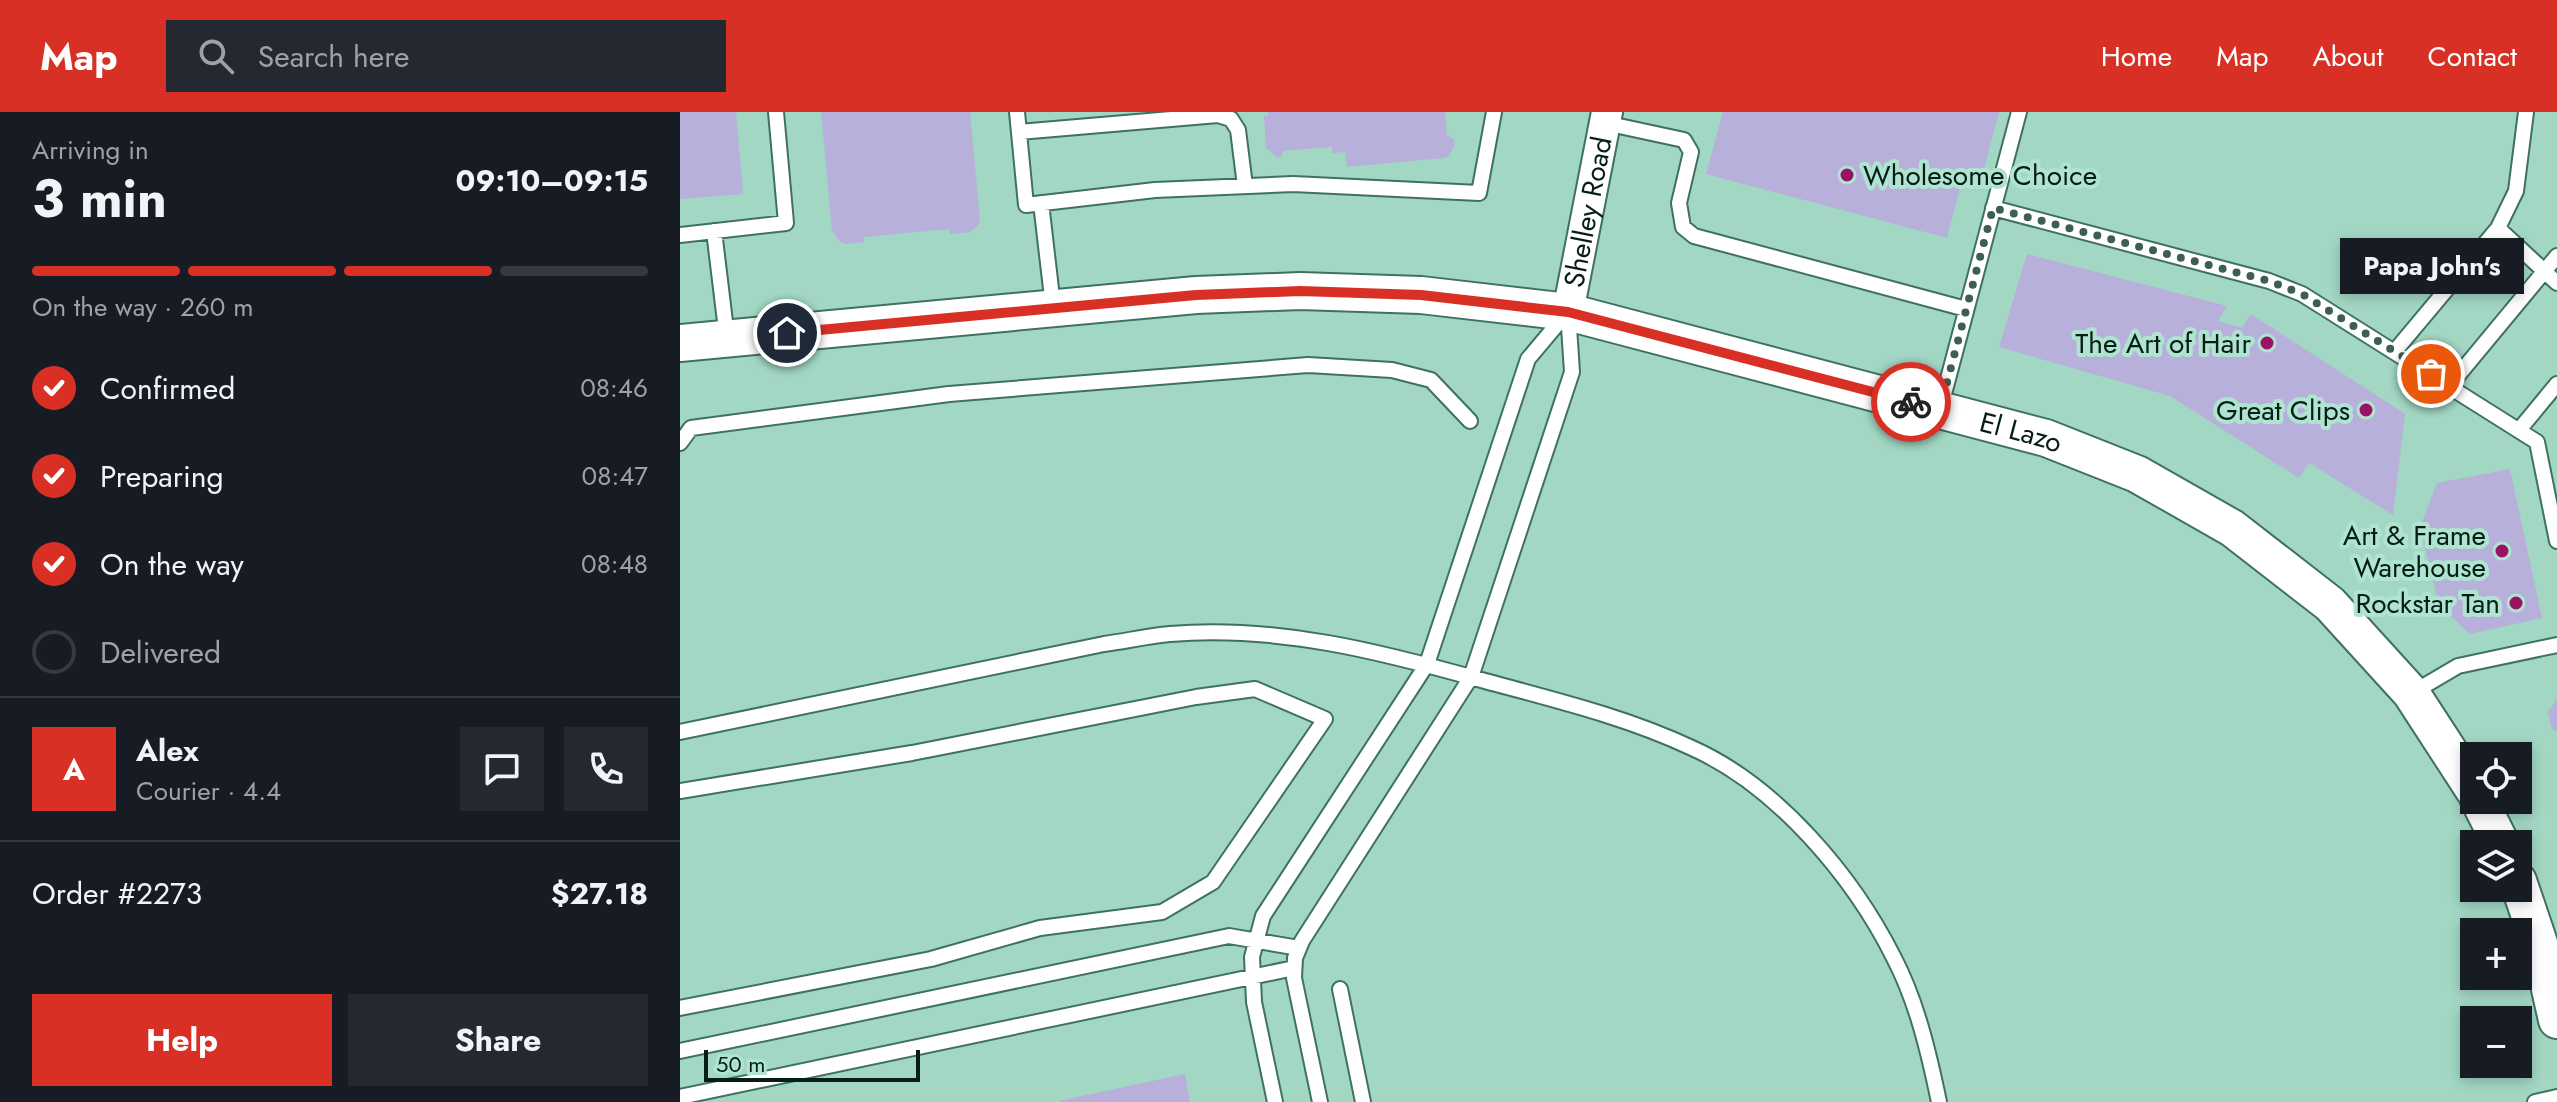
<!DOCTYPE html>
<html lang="en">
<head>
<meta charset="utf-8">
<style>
	:root { --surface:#171b24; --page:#242831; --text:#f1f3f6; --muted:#9ea1a6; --line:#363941; --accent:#d93025 }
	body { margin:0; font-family:Jost,sans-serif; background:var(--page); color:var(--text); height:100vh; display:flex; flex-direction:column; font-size:30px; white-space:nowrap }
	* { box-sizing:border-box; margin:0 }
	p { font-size:26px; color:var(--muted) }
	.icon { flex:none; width:44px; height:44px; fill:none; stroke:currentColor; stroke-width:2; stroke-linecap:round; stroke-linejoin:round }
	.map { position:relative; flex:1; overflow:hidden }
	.sheet { display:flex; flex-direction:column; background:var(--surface); width:680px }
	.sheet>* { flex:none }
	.fabs { position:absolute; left:1780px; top:630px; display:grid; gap:16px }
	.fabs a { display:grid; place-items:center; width:72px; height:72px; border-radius:0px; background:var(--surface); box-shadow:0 4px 12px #0003; font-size:40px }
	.scale { position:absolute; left:24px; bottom:20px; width:216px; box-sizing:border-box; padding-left:8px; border:4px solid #081d17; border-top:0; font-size:22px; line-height:28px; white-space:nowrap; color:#081d17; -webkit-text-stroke:6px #afe4d1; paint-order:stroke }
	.pin { position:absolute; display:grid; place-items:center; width:68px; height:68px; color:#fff; margin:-34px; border:4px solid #fff; border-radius:50%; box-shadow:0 2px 8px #0007 }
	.courier { position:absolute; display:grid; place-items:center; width:80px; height:80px; margin:-40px; border:6px solid #d93025; border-radius:50%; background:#fff; color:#222; box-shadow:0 2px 10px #0007 }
	.bubble { position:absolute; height:56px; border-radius:0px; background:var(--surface); box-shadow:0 4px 12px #0003; font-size:26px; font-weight:700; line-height:56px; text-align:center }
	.summary em { font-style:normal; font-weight:700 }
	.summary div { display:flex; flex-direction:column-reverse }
	.summary { display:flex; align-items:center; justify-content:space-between; height:136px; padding:0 32px }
	h1 { font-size:52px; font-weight:700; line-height:60px }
	.bar { display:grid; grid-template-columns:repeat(4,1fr); gap:12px 8px; align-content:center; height:96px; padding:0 32px }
	.bar i { height:10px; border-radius:6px; background:var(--line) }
	.bar .current { background:var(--accent) }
	.bar p { grid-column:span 4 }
	.line { display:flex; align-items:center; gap:20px; padding:0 32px; border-top:2px solid var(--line) }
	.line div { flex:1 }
	.round { display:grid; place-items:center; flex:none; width:84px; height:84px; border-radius:0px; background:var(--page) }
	ol { padding:0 32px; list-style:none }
	li { display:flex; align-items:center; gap:24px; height:88px }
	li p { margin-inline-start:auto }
	li .icon { padding:8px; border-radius:50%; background:var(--accent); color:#fff; stroke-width:4 }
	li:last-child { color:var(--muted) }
	li i { width:44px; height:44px; border:4px solid var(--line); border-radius:50% }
	.cta { display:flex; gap:16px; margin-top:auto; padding:16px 32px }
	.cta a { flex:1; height:92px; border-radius:0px; background:var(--accent); color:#fff; font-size:32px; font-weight:700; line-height:92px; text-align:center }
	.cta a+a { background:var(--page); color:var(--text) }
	header { display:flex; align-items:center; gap:48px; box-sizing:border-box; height:112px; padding:0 40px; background:var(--accent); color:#fff }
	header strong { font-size:38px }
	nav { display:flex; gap:44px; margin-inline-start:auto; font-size:28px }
	.search { width:560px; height:72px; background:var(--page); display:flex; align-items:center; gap:20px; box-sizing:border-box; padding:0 28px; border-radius:0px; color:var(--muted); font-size:30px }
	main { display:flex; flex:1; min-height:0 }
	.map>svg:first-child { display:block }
	.building { fill:#b6b0db }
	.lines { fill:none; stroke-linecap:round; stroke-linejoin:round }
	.service-casing { stroke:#3f7160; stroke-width:18 }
	.minor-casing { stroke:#3f7160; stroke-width:34 }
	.tertiary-casing { stroke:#3f7160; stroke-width:40 }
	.service { stroke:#fff; stroke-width:14 }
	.minor { stroke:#fff; stroke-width:30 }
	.tertiary { stroke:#fff; stroke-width:36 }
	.done { stroke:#3e5e54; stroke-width:8; stroke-dasharray:0 14.4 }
	.route { stroke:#d93025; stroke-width:10 }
	.poi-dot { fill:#9a1264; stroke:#afe4d1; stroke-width:3 }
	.labels { text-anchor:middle; stroke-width:8; stroke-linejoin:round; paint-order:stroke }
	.poi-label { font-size:28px; fill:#081d17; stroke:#afe4d1; text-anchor:end }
	.street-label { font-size:28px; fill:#081d17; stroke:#afe4d1 }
</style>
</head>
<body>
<header>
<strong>Map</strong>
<div class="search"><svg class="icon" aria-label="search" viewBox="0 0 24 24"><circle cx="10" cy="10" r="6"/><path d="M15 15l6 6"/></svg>Search here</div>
<nav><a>Home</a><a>Map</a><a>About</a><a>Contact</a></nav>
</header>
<main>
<section class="sheet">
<div class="summary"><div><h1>3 min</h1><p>Arriving in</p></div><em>09:10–09:15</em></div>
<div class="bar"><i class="current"></i><i class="current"></i><i class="current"></i><i></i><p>On the way · 260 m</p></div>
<ol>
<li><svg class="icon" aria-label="check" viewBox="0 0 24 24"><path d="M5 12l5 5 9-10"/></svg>Confirmed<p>08:46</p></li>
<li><svg class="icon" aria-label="check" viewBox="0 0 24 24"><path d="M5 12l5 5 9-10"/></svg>Preparing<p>08:47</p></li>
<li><svg class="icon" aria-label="check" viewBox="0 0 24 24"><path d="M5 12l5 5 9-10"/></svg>On the way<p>08:48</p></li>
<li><i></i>Delivered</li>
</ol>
<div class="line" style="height:144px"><b class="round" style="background:var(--accent);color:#fff">A</b><div><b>Alex</b><p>Courier · 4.4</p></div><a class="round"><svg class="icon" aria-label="chat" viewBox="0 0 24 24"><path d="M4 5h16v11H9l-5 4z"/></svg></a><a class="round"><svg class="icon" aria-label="phone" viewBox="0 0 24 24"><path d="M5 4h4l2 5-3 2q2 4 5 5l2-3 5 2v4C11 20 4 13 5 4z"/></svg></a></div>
<div class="line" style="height:104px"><div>Order #2273</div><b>$27.18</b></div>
<div class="cta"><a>Help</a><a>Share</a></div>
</section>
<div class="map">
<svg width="1877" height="990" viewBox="0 0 1877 990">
	<rect width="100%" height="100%" fill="#a2d7c4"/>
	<path class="building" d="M0,0H56L63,82L0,87Z
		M141,0H290L300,108L298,114L290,120L270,122L269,117L184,125V130L166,132L160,130L152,119Z
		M588,0H765L767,23L774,28L775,33L769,44L764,46L667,55L665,40L652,41V35L602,39V45H597L586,36L584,4H588Z
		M1043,0H1319L1301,69L1283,64L1267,126L1026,62Z
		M1347,142L1547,194L1538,209L1562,216L1571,202L1725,302L1713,403L1629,351L1619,366L1490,284L1319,235Z
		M1830,357L1862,506L1790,522L1759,493L1740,415L1757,371Z
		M1877,587V619L1872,618L1868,600Z
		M505,962L510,990H380L379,989Z"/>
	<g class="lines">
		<defs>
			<path id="service" d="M337,0L346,93L475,78L613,72L799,81L814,0
				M925,11L1004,28L1011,40L999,91L1003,115L1014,124L1286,197
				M339,20L538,3L551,7L558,18L565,74
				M361,91L373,194
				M1313,96L1589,169L1622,182L1857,330L1877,429
				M1818,116L1836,79L1846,0
				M34,119L47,226
				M0,123L106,111L96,0
				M1715,239L1818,116L1877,171
				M1770,273L1877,144
				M1260,297L1339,0
				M1839,318L1877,272
				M0,331L11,316L269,282L628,253L712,258L751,268L790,309
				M1732,581L1778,554L1877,533
				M0,620L424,532C446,529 468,524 490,522C598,513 702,540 805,569C875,588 946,605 1012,636C1097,674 1173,764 1214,846C1237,890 1249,942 1259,990
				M0,679L232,641L516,585L575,577L645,607L533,770L482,800L360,816L251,847L0,896
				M660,877L683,990
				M0,939L549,824L619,836
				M0,985L614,856
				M595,990L574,890L572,845L583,804L747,552L848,247L885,203
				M640,990L614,866L615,846L622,829L791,565L892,260L888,200
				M1855,990L1877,985"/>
			<g id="minor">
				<path id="s1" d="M888,200L927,0"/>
			</g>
			<g id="tertiary">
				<path id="s2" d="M0,231L516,183L620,179L741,183L888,200L1366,326L1457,362L1552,416L1650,492L1731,581L1794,678"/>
				<path d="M1799,688L1821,732"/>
				<path d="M1838,769L1861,837L1877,908"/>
			</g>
		</defs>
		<use href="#service" class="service-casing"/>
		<use href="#minor" class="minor-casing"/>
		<use href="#tertiary" class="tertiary-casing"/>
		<use href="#service" class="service"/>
		<use href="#minor" class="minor"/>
		<use href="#tertiary" class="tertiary"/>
	</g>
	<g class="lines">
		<path class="done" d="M1231,290L1260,297L1313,96L1589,169L1622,182L1751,262"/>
		<path class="route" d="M107,221L516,183L620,179L741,183L888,200L1231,290"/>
	</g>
	<g class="poi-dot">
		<circle cx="1167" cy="63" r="8"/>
		<circle cx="1587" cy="231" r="8"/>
		<circle cx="1686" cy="298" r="8"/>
		<circle cx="1822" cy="439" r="8"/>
		<circle cx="1836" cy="491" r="8"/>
	</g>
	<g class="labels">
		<g class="poi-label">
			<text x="1183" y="73" text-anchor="start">Wholesome Choice</text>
			<text x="1571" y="241">The Art of Hair</text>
			<text x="1670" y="308">Great Clips</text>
			<text x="1806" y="433">Art &amp; Frame<tspan x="1806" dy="32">Warehouse</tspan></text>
			<text x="1820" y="501">Rockstar Tan</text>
		</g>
		<g class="street-label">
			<text dy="10" stroke="none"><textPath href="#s1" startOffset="102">Shelley Road</textPath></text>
			<text dy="10" stroke="none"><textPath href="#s2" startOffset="1360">El Lazo</textPath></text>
		</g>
	</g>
</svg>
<div class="fabs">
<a><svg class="icon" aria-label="locate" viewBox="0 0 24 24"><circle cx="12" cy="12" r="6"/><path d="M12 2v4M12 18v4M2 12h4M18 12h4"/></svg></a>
<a><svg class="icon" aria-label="layers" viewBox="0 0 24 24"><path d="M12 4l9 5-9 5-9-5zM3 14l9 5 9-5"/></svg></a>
<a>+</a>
<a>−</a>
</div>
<div class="scale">50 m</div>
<div class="pin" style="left:1751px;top:262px;background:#ea580c"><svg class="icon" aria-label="bag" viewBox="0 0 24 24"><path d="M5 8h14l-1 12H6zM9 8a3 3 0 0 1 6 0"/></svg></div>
<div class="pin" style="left:107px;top:221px;background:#1f2937"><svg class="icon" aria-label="home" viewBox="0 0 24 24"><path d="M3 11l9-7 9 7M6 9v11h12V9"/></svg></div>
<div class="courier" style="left:1231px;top:290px"><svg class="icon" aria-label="bike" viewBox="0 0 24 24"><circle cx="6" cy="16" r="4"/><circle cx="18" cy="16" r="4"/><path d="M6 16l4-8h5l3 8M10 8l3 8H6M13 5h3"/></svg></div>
<div class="bubble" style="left:1660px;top:126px;width:184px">Papa John's</div>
</div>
</main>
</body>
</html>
